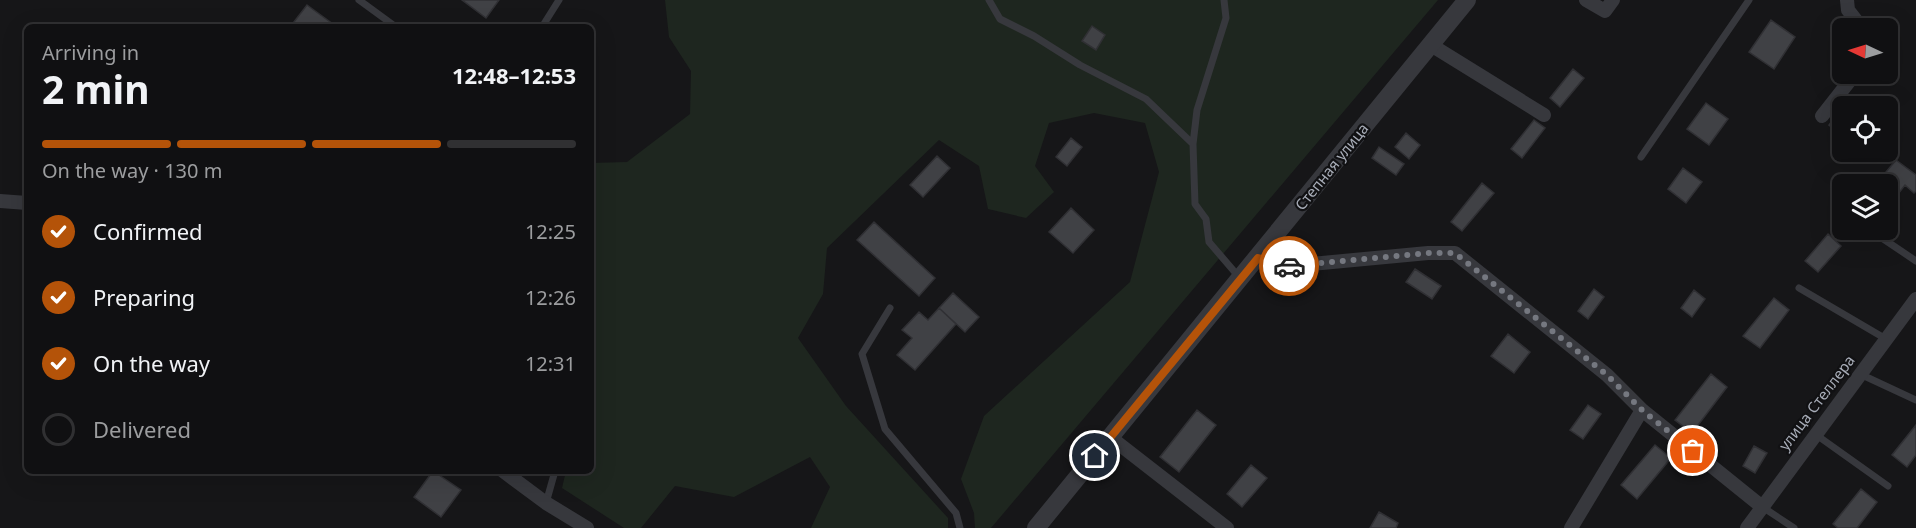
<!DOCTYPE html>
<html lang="en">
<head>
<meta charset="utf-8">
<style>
	:root { --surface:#101012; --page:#19191b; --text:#f1f3f6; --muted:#9c9d9f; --line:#303032; --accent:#b45309 }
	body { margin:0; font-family:"Noto Sans",sans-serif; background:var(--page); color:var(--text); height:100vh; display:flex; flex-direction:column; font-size:22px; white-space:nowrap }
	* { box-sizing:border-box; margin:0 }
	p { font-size:20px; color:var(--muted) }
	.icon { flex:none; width:33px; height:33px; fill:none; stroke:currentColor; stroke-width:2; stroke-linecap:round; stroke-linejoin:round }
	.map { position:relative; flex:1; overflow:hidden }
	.sheet { position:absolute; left:24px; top:24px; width:570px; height:450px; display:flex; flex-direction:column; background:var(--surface); border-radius:9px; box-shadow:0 6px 24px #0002,0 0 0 2px var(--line) }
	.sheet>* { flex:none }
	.needle { width:39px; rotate:274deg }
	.controls { position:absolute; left:1832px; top:18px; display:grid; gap:12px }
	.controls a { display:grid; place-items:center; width:66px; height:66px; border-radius:9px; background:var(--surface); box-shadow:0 6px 24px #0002,0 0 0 2px var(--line); font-size:30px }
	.pin { position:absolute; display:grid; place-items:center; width:51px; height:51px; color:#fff; margin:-26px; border:3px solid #fff; border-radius:50%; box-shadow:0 2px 6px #0007 }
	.courier { position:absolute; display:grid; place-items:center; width:60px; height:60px; margin:-30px; border:4px solid #b45309; border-radius:50%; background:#fff; color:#222; box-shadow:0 2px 8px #0007 }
	.head em { font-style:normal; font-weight:700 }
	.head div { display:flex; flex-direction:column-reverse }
	.head { display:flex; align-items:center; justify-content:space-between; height:102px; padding:0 18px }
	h1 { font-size:39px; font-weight:700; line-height:45px }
	.bar { display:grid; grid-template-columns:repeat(4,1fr); gap:9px 6px; align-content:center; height:72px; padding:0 18px }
	.bar i { height:8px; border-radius:4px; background:var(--line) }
	.bar .current { background:var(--accent) }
	.bar p { grid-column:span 4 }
	ol { padding:0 18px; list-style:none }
	li { display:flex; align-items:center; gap:18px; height:66px }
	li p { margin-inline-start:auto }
	li .icon { padding:6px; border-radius:50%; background:var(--accent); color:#fff; stroke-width:4 }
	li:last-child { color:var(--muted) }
	li i { width:33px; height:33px; border:3px solid var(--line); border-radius:50% }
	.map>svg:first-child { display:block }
	.green { fill:#1e261f }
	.building { fill:#404145; stroke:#303034; stroke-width:1.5 }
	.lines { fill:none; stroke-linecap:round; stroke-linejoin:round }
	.service { stroke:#37383d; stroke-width:7 }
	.minor { stroke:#37383d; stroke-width:14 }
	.tertiary { stroke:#37383d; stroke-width:18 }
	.done { stroke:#757880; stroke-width:6; stroke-dasharray:0 10.8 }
	.route { stroke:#b45309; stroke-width:8 }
	.labels { text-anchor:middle; stroke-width:4.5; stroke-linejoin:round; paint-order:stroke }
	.street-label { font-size:15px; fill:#a8adb8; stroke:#111113 }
</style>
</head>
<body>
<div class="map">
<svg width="1916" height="528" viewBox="0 0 1916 528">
	<rect width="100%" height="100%" fill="#161618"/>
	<path class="green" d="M665,0H1438L991,528H975L974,513L961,479L984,416L1130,282L1159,172L1145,123L1094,113L1049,123L1035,166L1054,192L1026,218L988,209L979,166L939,140L827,248L823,294L798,338L846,406L948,518V528H811L830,487L810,457L734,497L675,486L641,528H624L562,488L566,471H591L594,335L591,315V163L627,162L690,114L691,71L669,37Z"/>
	<path class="building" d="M462,0H499L486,18Z
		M307,5L337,27H290Z
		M1771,20L1795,37L1774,69L1749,52Z
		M1092,26L1105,35L1096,50L1082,41Z
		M1573,69L1584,78L1560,107L1550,98Z
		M1706,103L1728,119L1709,145L1687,129Z
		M1842,107V128L1839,133L1829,125Z
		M1534,120L1545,128L1522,158L1511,149Z
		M1406,133L1420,145L1409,159L1395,147Z
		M1071,138L1082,147L1067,166L1056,157Z
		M1379,147L1404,164L1396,175L1372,158Z
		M937,156L950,168L923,197L910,185Z
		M1896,160L1916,175V191L1914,193L1905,185L1887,208V184H1876Z
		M1683,168L1702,182L1686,203L1668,189Z
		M1482,183L1494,193L1462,231L1451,222Z
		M1071,208L1094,230L1073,253L1049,232Z
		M874,222L935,278L919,296L857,240Z
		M1828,234L1841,246L1818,272L1805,261Z
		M1415,269L1441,286L1432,299L1406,282Z
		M1594,289L1604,297L1588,319L1578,311Z
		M1694,290L1705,299L1692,317L1681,308Z
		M953,293L979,317L965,332L939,308Z
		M1774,298L1789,310L1760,348L1743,336Z
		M939,308L956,324L915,370L897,355L912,338L902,330L919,312L928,320Z
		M1508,334L1530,352L1514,373L1491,356Z
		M1711,374L1727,387L1692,433L1675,420Z
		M1588,405L1601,414L1583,439L1570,430Z
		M1197,410L1216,425L1179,472L1160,457Z
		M1916,425V455L1907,467L1892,455Z
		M1655,445L1671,458L1637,499L1621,485Z
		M1754,446L1767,453L1755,473L1743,466Z
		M1251,465L1267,478L1242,507L1227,494Z
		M433,471L461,490L441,517L414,497Z
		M1861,489L1877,502L1857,528H1838L1833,524Z
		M1379,512L1398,523L1396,528H1370Z"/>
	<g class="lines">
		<path class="service" d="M359,0L396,27
			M989,0L1000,19L1034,36L1080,65L1146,99L1193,144L1195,204L1206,219L1209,242L1239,277
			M542,27L559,0
			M1193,144L1197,110L1226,18L1224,0
			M1641,157L1749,0
			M1870,230L1916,261
			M1799,288L1886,339
			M890,308L862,354L885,429L956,513L960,528
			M1860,374L1916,400
			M1815,434L1888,486
			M546,503L555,471
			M1761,506L1794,528"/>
		<path class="minor" d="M1586,0L1605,11L1613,0
			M1847,0L1848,10L1862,28
			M1431,45L1544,115
			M1822,116L1855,74
			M0,201L27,203
			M1258,258L1290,266L1428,253H1455L1607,375L1642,410
			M1110,437L1227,528
			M503,471L546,503L587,528
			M1571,528L1642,410L1761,506
			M1747,528L1916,299"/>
		<path class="tertiary" d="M1036,528L1467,0"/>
	</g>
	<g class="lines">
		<path class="done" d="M1289,266L1428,253H1455L1607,375L1642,410L1693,451"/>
		<path class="route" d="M1095,456L1258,258L1289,266"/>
	</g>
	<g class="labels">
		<g class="street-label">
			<text transform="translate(1332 167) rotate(-51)" y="5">Степная улица</text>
			<text transform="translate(1817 403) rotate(-53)" y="5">улица Стеллера</text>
		</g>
	</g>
</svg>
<div class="controls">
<a><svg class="needle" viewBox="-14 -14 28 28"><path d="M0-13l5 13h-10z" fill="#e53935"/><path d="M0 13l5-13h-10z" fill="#9c9d9f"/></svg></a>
<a><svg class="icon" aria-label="locate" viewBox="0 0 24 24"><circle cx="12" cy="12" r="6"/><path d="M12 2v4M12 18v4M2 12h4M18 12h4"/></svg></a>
<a><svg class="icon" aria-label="layers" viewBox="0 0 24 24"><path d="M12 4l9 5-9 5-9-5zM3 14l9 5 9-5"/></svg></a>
</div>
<div class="pin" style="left:1693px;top:451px;background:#ea580c"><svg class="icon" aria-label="bag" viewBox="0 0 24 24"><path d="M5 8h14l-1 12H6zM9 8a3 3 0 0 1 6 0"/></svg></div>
<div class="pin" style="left:1095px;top:456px;background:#1f2937"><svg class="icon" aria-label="home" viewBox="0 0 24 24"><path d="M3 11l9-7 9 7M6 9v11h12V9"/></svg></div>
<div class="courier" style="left:1289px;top:266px"><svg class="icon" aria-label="car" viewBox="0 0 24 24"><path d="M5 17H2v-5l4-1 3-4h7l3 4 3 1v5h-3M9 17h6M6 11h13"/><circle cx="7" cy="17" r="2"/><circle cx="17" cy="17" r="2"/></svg></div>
<section class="sheet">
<div class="head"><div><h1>2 min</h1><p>Arriving in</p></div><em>12:48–12:53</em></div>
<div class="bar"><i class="current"></i><i class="current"></i><i class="current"></i><i></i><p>On the way · 130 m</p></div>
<ol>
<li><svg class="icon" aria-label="check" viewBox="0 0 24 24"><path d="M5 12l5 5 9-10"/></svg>Confirmed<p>12:25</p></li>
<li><svg class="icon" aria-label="check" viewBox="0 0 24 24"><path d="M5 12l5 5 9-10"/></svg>Preparing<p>12:26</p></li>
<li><svg class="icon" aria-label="check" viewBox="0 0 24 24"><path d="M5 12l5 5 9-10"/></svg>On the way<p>12:31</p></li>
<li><i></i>Delivered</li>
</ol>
</section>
</div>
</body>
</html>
